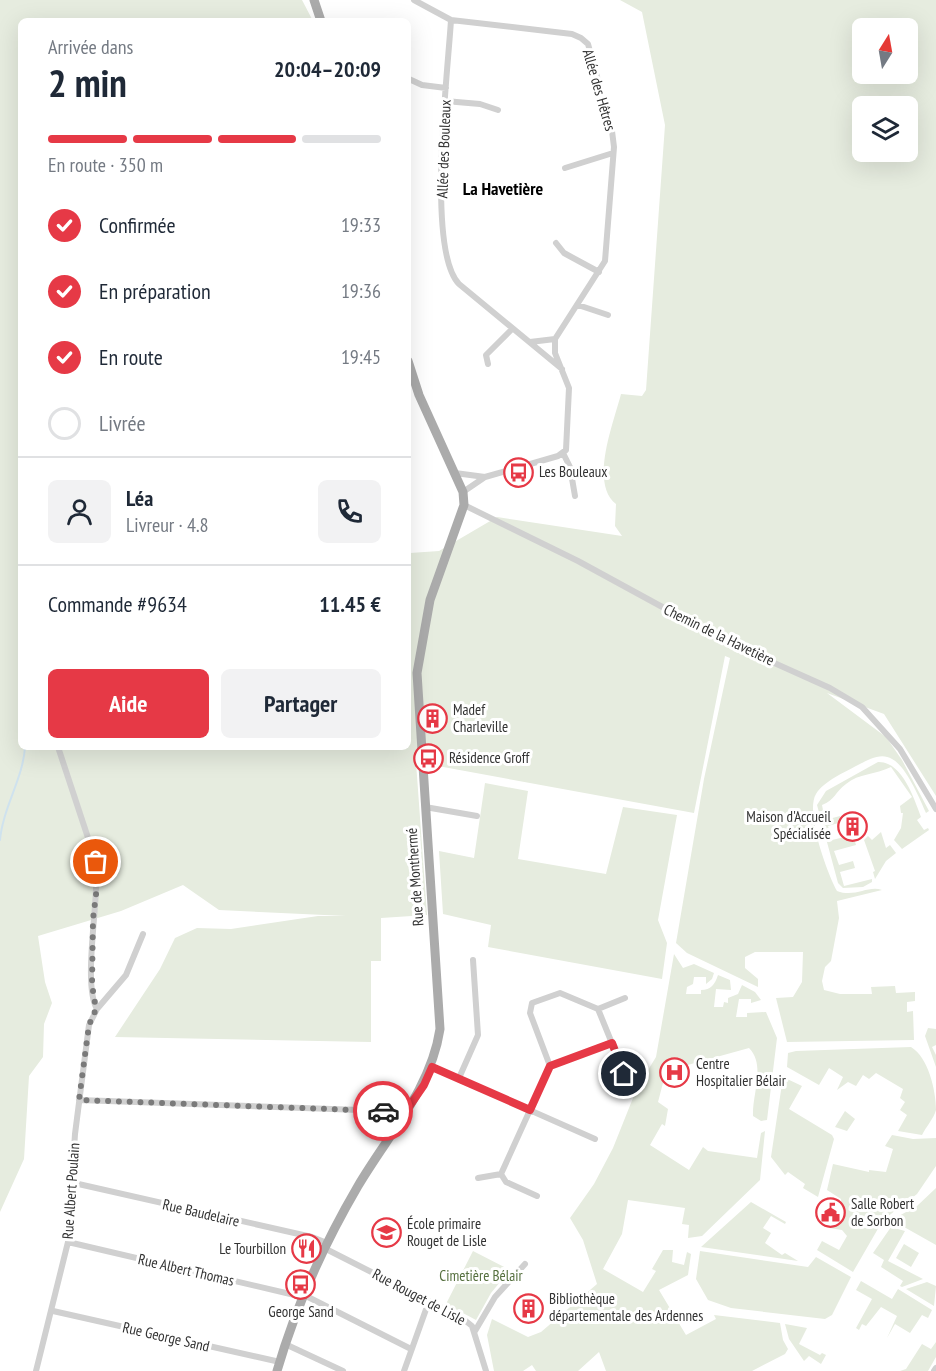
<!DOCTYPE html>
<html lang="fr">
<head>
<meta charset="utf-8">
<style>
	:root { --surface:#fff; --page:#f2f2f3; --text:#1f2937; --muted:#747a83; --line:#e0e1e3; --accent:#e63946 }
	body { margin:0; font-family:"PT Sans Narrow",sans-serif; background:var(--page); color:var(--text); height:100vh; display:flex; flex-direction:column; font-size:22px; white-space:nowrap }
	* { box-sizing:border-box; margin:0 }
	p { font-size:20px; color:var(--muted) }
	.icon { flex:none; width:33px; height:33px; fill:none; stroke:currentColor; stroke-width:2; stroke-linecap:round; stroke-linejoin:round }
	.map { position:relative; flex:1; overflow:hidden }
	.details { position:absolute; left:18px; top:18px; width:393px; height:732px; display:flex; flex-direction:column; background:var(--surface); border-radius:9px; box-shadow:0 6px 24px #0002 }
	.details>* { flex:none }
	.needle { width:39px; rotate:11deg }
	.fabs { position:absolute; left:852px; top:18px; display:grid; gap:12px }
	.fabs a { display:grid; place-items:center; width:66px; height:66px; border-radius:9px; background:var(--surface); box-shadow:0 6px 24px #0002; font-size:30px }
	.pin { position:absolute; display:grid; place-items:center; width:51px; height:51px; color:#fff; margin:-26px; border:3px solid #fff; border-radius:50%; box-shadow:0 2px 6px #0007 }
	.courier { position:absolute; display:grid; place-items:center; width:60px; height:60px; margin:-30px; border:4px solid #e63946; border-radius:50%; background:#fff; color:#222; box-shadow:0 2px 8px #0007 }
	.head em { font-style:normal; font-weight:700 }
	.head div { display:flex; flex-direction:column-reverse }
	.head { display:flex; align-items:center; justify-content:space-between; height:102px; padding:0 30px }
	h1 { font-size:39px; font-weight:700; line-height:45px }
	.bar { display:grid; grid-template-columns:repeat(4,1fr); gap:9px 6px; align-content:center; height:72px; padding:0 30px }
	.bar i { height:8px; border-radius:4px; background:var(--line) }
	.bar .on { background:var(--accent) }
	.bar p { grid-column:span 4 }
	.line { display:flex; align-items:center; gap:15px; padding:0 30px; border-top:2px solid var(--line) }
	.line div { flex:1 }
	.round { display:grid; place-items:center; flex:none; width:63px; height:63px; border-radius:9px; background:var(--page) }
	ol { padding:0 30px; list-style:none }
	li { display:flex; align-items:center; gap:18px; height:66px }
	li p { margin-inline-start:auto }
	li .icon { padding:6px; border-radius:50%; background:var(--accent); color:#fff; stroke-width:4 }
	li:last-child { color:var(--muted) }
	li i { width:33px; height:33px; border:3px solid var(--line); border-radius:50% }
	.action { display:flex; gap:12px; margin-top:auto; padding:12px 30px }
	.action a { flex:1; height:69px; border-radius:9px; background:var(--accent); color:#fff; font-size:24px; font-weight:700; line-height:69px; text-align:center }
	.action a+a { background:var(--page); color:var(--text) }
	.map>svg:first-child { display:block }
	.green { fill:#e6ecdf; fill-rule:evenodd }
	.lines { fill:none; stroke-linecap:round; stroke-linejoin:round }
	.stream { stroke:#cfe2ee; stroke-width:2 }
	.minor { stroke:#d0d0d0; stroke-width:6 }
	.primary { stroke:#ababab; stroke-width:9 }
	.done { stroke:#7a7a7a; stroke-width:6; stroke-dasharray:0 10.8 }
	.route { stroke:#e63946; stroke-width:8 }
	.labels { text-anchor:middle; stroke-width:6; stroke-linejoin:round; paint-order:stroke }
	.street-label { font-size:15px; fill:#333; stroke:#fff }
	.poi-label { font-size:15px; fill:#333; stroke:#fff; text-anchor:start }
	.park-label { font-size:15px; fill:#56703f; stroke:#fff }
	.quarter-label { font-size:18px; font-weight:bold; fill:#000; stroke:#fff }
</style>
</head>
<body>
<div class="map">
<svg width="936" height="1371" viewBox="0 0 936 1371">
	<rect width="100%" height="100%" fill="#fff"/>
	<path class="green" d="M0,0H302L313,21H21V295L19,296L21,306V747H408V536L411,537L410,553L439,551L497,517L622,536L615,526L616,504C589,483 614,422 621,394L642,396L646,390L665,125L642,12L620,0H936V796L884,714L827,693L886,737L902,760L929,811L926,813C920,799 906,766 892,759C881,752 868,760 858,765C845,772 824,781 816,794C805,812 827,873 837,891C855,898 868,885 882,890L837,901L839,918L831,961L825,967L822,981L824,990L840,994H872L871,987L895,986L896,993L915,992V1001L907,1002V1012L913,1011L914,1040L787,1042L776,998L793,997L802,982L803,952H755L745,957V968L758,979V987L687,953L676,943L704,779L730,658L725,656L694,813L416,762L427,915L381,918V961H371V1042L115,1037L160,969L175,938L197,928L231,929L318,916H346L219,910L183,885L121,911L38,936L45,982L52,1003L44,1024L43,1057L29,1076L24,1159L0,1212ZM862,28H908V74H862ZM862,106H908V152H862Z
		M878,762C902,761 914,798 921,817L917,820L924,830L928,828L929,830L902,849L894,840L901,828L903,813H901L900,806L912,797L891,767C875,775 859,773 846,784C835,792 835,800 822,805L825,820L840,816L842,822L828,826L832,840L853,835L856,845L834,851L839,865L853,861L855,868L840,872L844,886L872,879V882L863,887L843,888L838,883L817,805L826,791Z
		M485,783L528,791L518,859L606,874L623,807L677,815L658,920L667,943L662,979L488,947L491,925L443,914L439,851L474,858Z
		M881,832L886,848L890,845L896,853L886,861L875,879L873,872L875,871L864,840L868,836L872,840Z
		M674,954L683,968L694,964L714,973L712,979L706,984V977H694L693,984L687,987L686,994H701V990C711,990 715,984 718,975L730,980L731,990L716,989L714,1007H723L724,1002L728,1003V998L738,994L742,985L755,992L761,1000L751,1003V999H739L736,1017H747V1013L766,1012L777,1038L767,1120L761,1121L753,1116C752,1094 766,1065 749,1048L684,1066L664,1079L658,1102L668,1109L665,1126L662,1124L650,1145L689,1170L703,1147L708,1151L757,1158L761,1133L765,1131L760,1180L702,1236L688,1238L689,1225L682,1224L685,1208L628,1200L622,1234L603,1269L643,1292L656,1271L652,1269L663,1250H673L672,1262L684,1265L687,1252L691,1254L688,1275L659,1290L686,1335L716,1319L714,1315L780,1323L783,1340L788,1349L785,1354L752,1371H606L599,1352L578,1371H536L532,1365L523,1371H494L487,1335L492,1319L528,1337L541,1332L597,1284L583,1240L570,1218L594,1184L613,1148L637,1088L656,1057Z
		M928,1028L936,1029V1045L932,1047L936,1055V1067L925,1036Z
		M911,1047C928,1057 936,1090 936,1110C934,1118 926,1127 922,1135L898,1131L907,1115L900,1110L905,1102L900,1098L903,1089L876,1073L869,1079L863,1075L856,1086L848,1082L837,1090L843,1077L829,1068L819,1085L787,1067L788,1053L796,1051Z
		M783,1077L802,1086L789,1109L832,1135L834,1139L818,1197L803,1188L805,1184L788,1172L785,1175L771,1157Z
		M845,1111L855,1119L847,1131L835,1127Z
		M892,1135L913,1139L936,1138V1166L917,1194L883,1220L853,1272L817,1250L822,1241L839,1250L847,1236L842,1230L829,1228L842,1207L841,1199L827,1190L833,1164L869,1172V1170L886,1172L893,1149L885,1146Z
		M936,1188V1245L897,1223V1217L917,1206Z
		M751,1202L786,1222L785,1224L771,1216L763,1228L771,1233L765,1243L782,1255L785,1253L798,1261L701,1247Z
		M891,1227L905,1231L888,1261L923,1279L902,1287L900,1286L903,1281L881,1267L884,1260L873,1253Z
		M904,1244L919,1253L911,1267L896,1258Z
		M473,1251L510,1270L491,1293L476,1320L446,1304Z
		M700,1251L808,1267L816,1257L851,1277L832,1315L825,1319L731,1308L708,1300L696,1279Z
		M861,1281L892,1299L898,1289L932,1310L928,1318L922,1315L910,1333L895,1324L887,1338L897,1316L881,1307L866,1326L862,1324L859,1330L856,1328L872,1299L856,1290Z
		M927,1282L936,1286L934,1306L906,1289Z
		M785,1324L807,1328L799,1344L820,1355L822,1353L826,1355L821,1364L809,1356L804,1361L789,1339Z
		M936,1342V1357L928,1371H900L906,1369L922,1344L931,1349Z"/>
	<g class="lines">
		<path class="stream" d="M21,678V698
			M0,840C3,807 23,779 25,747"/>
		<path class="minor" d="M414,0L451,20L572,34L581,38L588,44L612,131L614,147L605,261L555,339
			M451,20C448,71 426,250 459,284L562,369
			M409,79L422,85L446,88
			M445,101L480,104L498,110
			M565,168L613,153
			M556,243L564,253L599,272
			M578,305L608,315
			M530,342L555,339
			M488,364L486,355L511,330
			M563,453L570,467L575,496
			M455,473L485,477
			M463,492L485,477L558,456L566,450L569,388L555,353V339
			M464,505L578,561L721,639L830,688L862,707L900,749L936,809
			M58,747L96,862C100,897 82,983 97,1009
			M425,807L477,816
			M598,1009L625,998
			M550,1066L612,1043
			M432,1067L595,1139
			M459,1078L478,1035L473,960
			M79,1100L388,1111L402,1117
			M501,1174L506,1182L537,1196
			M478,1178L501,1174L550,1066L530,1013L532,1003L560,993L598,1009L629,1085
			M74,1183L312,1237L327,1243
			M68,1242L303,1297
			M324,1248L462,1318L472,1326L486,1371
			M304,1295L411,1349
			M53,1311L280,1362
			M475,1331L495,1297L525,1264
			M285,1344L343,1371
			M36,1371L68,1242L75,1134L89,1025L97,1009L126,975L143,934
			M404,1371L429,1301
			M934,1371L936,1368"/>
		<path class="primary" d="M314,0L321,21
			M277,1371C296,1306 324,1244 358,1186C388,1135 431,1089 440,1029L417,673L430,600L464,505L463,492L419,395L408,361"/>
	</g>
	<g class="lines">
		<path class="done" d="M96,862L98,878L93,919L92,985L96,1009L89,1025L79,1100L383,1111"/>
		<path class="route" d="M383,1111L396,1112L402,1117L424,1085L432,1067L530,1110L550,1066L612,1043L624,1074"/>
	</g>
	<defs>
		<symbol id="bus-ring" viewBox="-11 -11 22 22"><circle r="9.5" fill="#fff" stroke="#e63946" stroke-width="1.5"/><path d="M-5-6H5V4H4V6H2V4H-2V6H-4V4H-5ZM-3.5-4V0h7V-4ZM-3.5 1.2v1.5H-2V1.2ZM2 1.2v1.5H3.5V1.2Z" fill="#e63946"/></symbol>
		<symbol id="building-ring" viewBox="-11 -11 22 22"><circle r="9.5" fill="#fff" stroke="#e63946" stroke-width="1.5"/><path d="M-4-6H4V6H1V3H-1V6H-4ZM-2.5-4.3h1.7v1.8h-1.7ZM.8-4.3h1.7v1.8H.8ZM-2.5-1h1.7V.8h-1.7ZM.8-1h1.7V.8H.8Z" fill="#e63946"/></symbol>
		<symbol id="hospital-ring" viewBox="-11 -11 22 22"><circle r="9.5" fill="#fff" stroke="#e63946" stroke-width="1.5"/><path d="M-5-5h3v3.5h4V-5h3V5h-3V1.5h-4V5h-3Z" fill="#e63946"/></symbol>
		<symbol id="civic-ring" viewBox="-11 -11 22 22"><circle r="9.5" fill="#fff" stroke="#e63946" stroke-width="1.5"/><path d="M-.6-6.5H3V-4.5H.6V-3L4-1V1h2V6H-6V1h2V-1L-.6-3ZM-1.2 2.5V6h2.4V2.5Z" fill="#e63946"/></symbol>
		<symbol id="school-ring" viewBox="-11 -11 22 22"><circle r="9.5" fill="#fff" stroke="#e63946" stroke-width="1.5"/><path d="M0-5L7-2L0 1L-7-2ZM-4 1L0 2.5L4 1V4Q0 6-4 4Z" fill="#e63946"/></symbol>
		<symbol id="restaurant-ring" viewBox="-11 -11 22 22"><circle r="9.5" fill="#fff" stroke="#e63946" stroke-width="1.5"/><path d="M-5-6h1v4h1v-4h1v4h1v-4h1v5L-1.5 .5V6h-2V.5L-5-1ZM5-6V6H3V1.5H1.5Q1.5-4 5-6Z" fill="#e63946"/></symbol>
	</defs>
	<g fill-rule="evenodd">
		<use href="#bus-ring" x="502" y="456" width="33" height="33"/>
		<use href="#building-ring" x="416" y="702" width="33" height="33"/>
		<use href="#bus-ring" x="412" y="742" width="33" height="33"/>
		<use href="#building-ring" x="836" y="810" width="33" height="33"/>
		<use href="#hospital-ring" x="658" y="1056" width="33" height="33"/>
		<use href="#civic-ring" x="814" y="1196" width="33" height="33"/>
		<use href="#school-ring" x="370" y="1216" width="33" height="33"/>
		<use href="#restaurant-ring" x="290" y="1232" width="33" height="33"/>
		<use href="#bus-ring" x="284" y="1268" width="33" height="33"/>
		<use href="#building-ring" x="512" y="1292" width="33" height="33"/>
	</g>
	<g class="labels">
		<g class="street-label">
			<text transform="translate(599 90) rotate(74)" y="5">Allée des Hêtres</text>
			<text transform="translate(444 149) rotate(-88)" y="5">Allée des Bouleaux</text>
			<text transform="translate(719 635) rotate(26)" y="5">Chemin de la Havetière</text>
			<text transform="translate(415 877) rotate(-94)" y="5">Rue de Monthermé</text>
			<text transform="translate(71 1191) rotate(-86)" y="5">Rue Albert Poulain</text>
			<text transform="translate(201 1213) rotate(13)" y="5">Rue Baudelaire</text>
			<text transform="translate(186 1270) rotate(13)" y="5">Rue Albert Thomas</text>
			<text transform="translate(419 1297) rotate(28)" y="5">Rue Rouget de Lisle</text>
			<text transform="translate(166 1337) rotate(13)" y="5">Rue George Sand</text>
		</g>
		<g class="poi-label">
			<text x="539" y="477">Les Bouleaux</text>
			<text x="453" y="715">Madef<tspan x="453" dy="17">Charleville</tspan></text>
			<text x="449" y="763">Résidence Groff</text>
			<text x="831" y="822" text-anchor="end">Maison d'Accueil<tspan x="831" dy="17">Spécialisée</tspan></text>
			<text x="696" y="1069">Centre<tspan x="696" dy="17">Hospitalier Bélair</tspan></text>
			<text x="851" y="1209">Salle Robert<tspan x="851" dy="17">de Sorbon</tspan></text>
			<text x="407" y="1229">École primaire<tspan x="407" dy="17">Rouget de Lisle</tspan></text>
			<text x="286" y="1254" text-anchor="end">Le Tourbillon</text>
			<text x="549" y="1304">Bibliothèque<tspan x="549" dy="17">départementale des Ardennes</tspan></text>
			<text x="301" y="1317" text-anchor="middle">George Sand</text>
		</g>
		<g class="park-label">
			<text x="481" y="1281">Cimetière Bélair</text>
		</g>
		<g class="quarter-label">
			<text x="503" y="195">La Havetière</text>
		</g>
	</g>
</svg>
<div class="fabs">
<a><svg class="needle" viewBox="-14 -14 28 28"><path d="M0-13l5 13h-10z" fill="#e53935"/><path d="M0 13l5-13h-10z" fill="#747a83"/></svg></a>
<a><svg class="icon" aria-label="layers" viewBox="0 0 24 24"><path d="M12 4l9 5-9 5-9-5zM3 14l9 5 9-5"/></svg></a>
</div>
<div class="pin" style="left:96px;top:862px;background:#ea580c"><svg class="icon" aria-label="bag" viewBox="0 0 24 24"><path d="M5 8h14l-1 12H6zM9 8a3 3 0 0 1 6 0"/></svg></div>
<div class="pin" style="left:624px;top:1074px;background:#1f2937"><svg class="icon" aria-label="home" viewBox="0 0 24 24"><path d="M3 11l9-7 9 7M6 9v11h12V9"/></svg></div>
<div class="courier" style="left:383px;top:1111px"><svg class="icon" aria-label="car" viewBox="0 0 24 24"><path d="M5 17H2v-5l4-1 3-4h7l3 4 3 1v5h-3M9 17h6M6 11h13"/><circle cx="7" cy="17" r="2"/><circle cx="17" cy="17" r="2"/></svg></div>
<section class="details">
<div class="head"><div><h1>2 min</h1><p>Arrivée dans</p></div><em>20:04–20:09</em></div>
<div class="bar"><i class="on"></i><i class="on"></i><i class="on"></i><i></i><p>En route · 350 m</p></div>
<ol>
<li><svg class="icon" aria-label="check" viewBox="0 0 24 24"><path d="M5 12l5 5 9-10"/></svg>Confirmée<p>19:33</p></li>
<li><svg class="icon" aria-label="check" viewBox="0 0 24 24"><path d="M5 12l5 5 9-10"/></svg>En préparation<p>19:36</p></li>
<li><svg class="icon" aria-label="check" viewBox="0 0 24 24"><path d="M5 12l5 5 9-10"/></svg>En route<p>19:45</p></li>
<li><i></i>Livrée</li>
</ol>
<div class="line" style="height:108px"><a class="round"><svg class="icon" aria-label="person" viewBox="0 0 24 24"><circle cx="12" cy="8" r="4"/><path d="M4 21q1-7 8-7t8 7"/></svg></a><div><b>Léa</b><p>Livreur · 4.8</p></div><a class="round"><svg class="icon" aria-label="phone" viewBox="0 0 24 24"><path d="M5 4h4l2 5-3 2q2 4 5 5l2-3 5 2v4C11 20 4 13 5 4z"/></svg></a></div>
<div class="line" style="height:78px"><div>Commande #9634</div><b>11.45 €</b></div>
<div class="action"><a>Aide</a><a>Partager</a></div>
</section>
</div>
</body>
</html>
